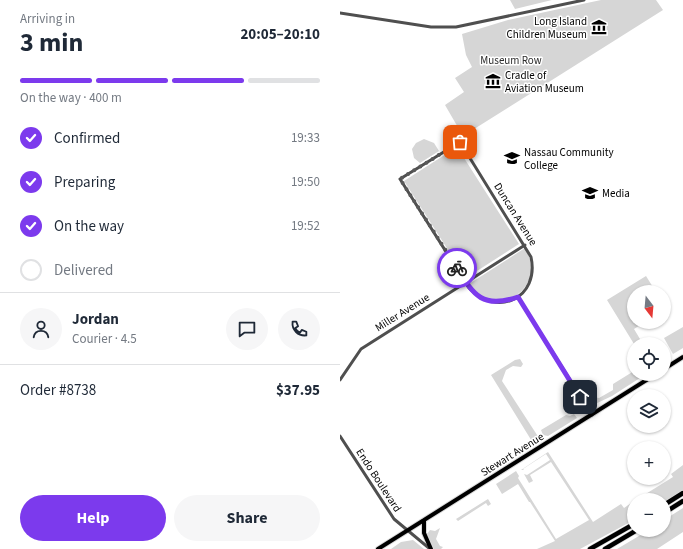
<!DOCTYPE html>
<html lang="en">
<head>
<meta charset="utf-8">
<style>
	:root { --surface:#fff; --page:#f6f6f7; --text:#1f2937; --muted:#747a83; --line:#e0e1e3; --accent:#7c3aed }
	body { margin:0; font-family:"Source Sans 3",sans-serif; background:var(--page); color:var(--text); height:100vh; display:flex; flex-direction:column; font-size:15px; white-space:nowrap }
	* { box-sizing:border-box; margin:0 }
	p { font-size:13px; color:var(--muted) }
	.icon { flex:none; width:22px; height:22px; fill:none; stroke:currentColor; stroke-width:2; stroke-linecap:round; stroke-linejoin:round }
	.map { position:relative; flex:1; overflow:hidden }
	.sheet { display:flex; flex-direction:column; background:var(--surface); width:340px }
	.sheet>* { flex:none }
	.needle { width:26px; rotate:164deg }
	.controls { position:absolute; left:287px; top:285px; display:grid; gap:8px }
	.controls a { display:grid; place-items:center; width:44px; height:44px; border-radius:50%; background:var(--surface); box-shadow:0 1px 3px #0004; font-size:20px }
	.pin { position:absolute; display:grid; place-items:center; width:34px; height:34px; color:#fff; margin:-17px; border-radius:8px; box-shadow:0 2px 6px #0006 }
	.courier { position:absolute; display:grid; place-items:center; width:40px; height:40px; margin:-20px; border:3px solid #7c3aed; border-radius:50%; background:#fff; color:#222; box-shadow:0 1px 5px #0007 }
	.summary em { font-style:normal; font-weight:700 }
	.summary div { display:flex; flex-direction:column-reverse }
	.summary { display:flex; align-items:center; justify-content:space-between; height:68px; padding:0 20px }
	h1 { font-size:26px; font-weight:700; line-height:30px }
	.bar { display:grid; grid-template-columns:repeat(4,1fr); gap:6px 4px; align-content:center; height:48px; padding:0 20px }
	.bar i { height:5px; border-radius:3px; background:var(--line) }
	.bar .active { background:var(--accent) }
	.bar p { grid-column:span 4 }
	.line { display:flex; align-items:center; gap:10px; padding:0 20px; border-top:1px solid var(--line) }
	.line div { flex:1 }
	.round { display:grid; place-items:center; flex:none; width:42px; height:42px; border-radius:21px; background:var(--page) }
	ol { padding:0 20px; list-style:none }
	li { display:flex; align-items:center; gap:12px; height:44px }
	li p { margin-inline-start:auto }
	li .icon { padding:4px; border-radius:50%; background:var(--accent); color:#fff; stroke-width:4 }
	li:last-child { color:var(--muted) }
	li i { width:22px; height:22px; border:2px solid var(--line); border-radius:50% }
	.button { display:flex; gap:8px; margin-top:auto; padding:8px 20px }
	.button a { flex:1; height:46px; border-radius:24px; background:var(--accent); color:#fff; font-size:16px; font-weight:700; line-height:46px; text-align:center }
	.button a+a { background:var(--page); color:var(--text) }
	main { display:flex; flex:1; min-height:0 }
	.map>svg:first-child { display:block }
	.green { fill:#d6d6d6 }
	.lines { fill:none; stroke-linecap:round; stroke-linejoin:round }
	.major-casing { stroke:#dbdbdb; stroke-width:6 }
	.highway-casing { stroke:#dbdbdb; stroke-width:6 }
	.minor { stroke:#4f4f4f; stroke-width:3 }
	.major { stroke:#000; stroke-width:4 }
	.highway { stroke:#000; stroke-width:4.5 }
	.done { stroke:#595959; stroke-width:4; stroke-dasharray:0 7.2 }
	.route { stroke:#7c3aed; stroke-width:5 }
	.labels { text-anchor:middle; stroke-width:3; stroke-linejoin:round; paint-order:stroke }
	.poi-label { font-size:11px; fill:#000; stroke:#fff; text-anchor:start }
	.park-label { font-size:11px; fill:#2d2d2d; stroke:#fff }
	.street-label { font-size:11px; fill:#000; stroke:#fff }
</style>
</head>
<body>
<main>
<section class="sheet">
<div class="summary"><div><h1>3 min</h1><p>Arriving in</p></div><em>20:05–20:10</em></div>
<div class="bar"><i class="active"></i><i class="active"></i><i class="active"></i><i></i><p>On the way · 400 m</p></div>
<ol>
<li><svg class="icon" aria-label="check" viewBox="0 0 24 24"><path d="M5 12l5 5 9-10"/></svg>Confirmed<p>19:33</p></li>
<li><svg class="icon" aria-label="check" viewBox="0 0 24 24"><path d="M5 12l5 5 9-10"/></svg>Preparing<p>19:50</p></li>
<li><svg class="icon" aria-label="check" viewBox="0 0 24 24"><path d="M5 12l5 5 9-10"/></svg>On the way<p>19:52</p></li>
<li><i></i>Delivered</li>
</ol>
<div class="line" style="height:72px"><a class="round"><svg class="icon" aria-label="person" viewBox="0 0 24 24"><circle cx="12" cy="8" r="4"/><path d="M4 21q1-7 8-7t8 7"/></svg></a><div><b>Jordan</b><p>Courier · 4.5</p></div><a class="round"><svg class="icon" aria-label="chat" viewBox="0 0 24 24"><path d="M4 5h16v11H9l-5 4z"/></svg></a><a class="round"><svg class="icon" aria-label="phone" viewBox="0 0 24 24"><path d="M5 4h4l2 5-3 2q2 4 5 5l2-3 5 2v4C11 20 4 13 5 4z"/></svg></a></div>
<div class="line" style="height:52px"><div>Order #8738</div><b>$37.95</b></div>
<div class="button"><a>Help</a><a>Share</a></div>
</section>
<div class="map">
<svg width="343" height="549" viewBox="0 0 343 549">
	<rect width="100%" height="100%" fill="#fff"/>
	<path class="green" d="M170,0H212L175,9Z
		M261,0H316L323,10L123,136L105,105L124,92L115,78L132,67L126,55L122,34L168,20Z
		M84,139L94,143L99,151L80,163L74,158L72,149L76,143Z
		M117,147L179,244L126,278L64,181Z
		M185,248C209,288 156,323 129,284Z
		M306,276L316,292H294V322H305L294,329L303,344H294L267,300Z
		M343,327V348L333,354L324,338Z
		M180,359L183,364L181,367L173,366L166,370L162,381L199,438L198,443L196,444L193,443L151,375L175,360Z
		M294,371V374H303V376L272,396L253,405L243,389L249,386L247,388L253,397L259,398L273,390V384Z
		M234,414L237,418L208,436L203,435L201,430L226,415L230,416Z
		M208,452L253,522L281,504L284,508L294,501V520L240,549H197L215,541L190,502H189L178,484L162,494L156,484L176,471L179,476L178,478L216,539L249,520L211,462L190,475L193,481L189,483L184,474L187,475L210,460L206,454L183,469L184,470H181Z
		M343,465V490L324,502V500H296L333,477L331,474Z
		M148,499L151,504L148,506L146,503L118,521L116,519Z
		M343,508V532L317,549H277L309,530H324V520Z
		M100,528L96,539L100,546L103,547L101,549H94L84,538L90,530L95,531Z
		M73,540L84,549H51L61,542Z"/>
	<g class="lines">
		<defs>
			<path id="major" d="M324,369L343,357
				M84,520V533L91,549
				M38,549L316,374"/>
			<path id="highway" d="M324,505L343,493
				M324,513L343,501
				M250,549L294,524
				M265,549L297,530"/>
		</defs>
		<use href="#major" class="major-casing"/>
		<use href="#highway" class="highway-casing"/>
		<path class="minor" d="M0,13L91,27H116L244,0
			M120,142L191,257C200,298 157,318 129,288L60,179Z
			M178,297L252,415
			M0,380L21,349L185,245
			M0,436L54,519L90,549"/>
		<use href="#major" class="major"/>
		<use href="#highway" class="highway"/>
	</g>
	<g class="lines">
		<path class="done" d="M117,268L60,179L120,142"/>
		<path class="route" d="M117,268C134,296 143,309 178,297L240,397"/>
	</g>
	<defs>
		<symbol id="museum-bare" viewBox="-9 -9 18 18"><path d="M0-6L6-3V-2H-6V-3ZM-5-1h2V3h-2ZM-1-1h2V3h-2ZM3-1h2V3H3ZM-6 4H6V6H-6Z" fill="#000" stroke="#fff" stroke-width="2.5" paint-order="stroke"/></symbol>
		<symbol id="university-bare" viewBox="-9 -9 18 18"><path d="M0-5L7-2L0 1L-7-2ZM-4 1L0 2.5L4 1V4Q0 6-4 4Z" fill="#000" stroke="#fff" stroke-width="2.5" paint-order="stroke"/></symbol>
	</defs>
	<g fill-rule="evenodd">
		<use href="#museum-bare" x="248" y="16" width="22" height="22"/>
		<use href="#museum-bare" x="142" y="70" width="22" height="22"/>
		<use href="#university-bare" x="161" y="147" width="22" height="22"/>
		<use href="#university-bare" x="239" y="182" width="22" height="22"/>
	</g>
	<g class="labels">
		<g class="poi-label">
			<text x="247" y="25" text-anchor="end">Long Island<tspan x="247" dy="13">Children Museum</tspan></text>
			<text x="165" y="79">Cradle of<tspan x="165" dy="13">Aviation Museum</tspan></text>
			<text x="184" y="156">Nassau Community<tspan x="184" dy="13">College</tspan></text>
			<text x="262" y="197">Media</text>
		</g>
		<g class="park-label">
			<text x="171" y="64">Museum Row</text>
		</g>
		<g class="street-label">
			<text transform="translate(176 214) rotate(58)" y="4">Duncan Avenue</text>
			<text transform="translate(62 312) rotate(-32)" y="4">Miller Avenue</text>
			<text transform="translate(172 454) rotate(-32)" y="4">Stewart Avenue</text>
			<text transform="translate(39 480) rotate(57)" y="4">Endo Boulevard</text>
		</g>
	</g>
</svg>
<div class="controls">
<a><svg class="needle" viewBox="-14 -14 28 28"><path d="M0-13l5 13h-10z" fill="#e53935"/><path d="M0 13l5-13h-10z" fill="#747a83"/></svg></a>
<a><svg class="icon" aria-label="locate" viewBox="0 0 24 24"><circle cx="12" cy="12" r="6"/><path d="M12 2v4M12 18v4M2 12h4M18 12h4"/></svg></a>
<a><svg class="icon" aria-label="layers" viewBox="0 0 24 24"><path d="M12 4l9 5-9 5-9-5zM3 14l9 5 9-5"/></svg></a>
<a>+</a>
<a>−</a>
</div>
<div class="pin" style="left:120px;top:142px;background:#ea580c"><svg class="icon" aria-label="bag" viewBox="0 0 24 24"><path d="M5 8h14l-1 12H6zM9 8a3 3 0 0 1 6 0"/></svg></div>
<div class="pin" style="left:240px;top:397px;background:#1f2937"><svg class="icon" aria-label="home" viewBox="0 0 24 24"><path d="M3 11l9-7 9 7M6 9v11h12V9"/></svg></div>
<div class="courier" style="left:117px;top:268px"><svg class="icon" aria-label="bike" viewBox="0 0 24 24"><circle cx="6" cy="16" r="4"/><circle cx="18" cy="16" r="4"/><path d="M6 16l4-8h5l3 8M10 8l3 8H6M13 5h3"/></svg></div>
</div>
</main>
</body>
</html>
